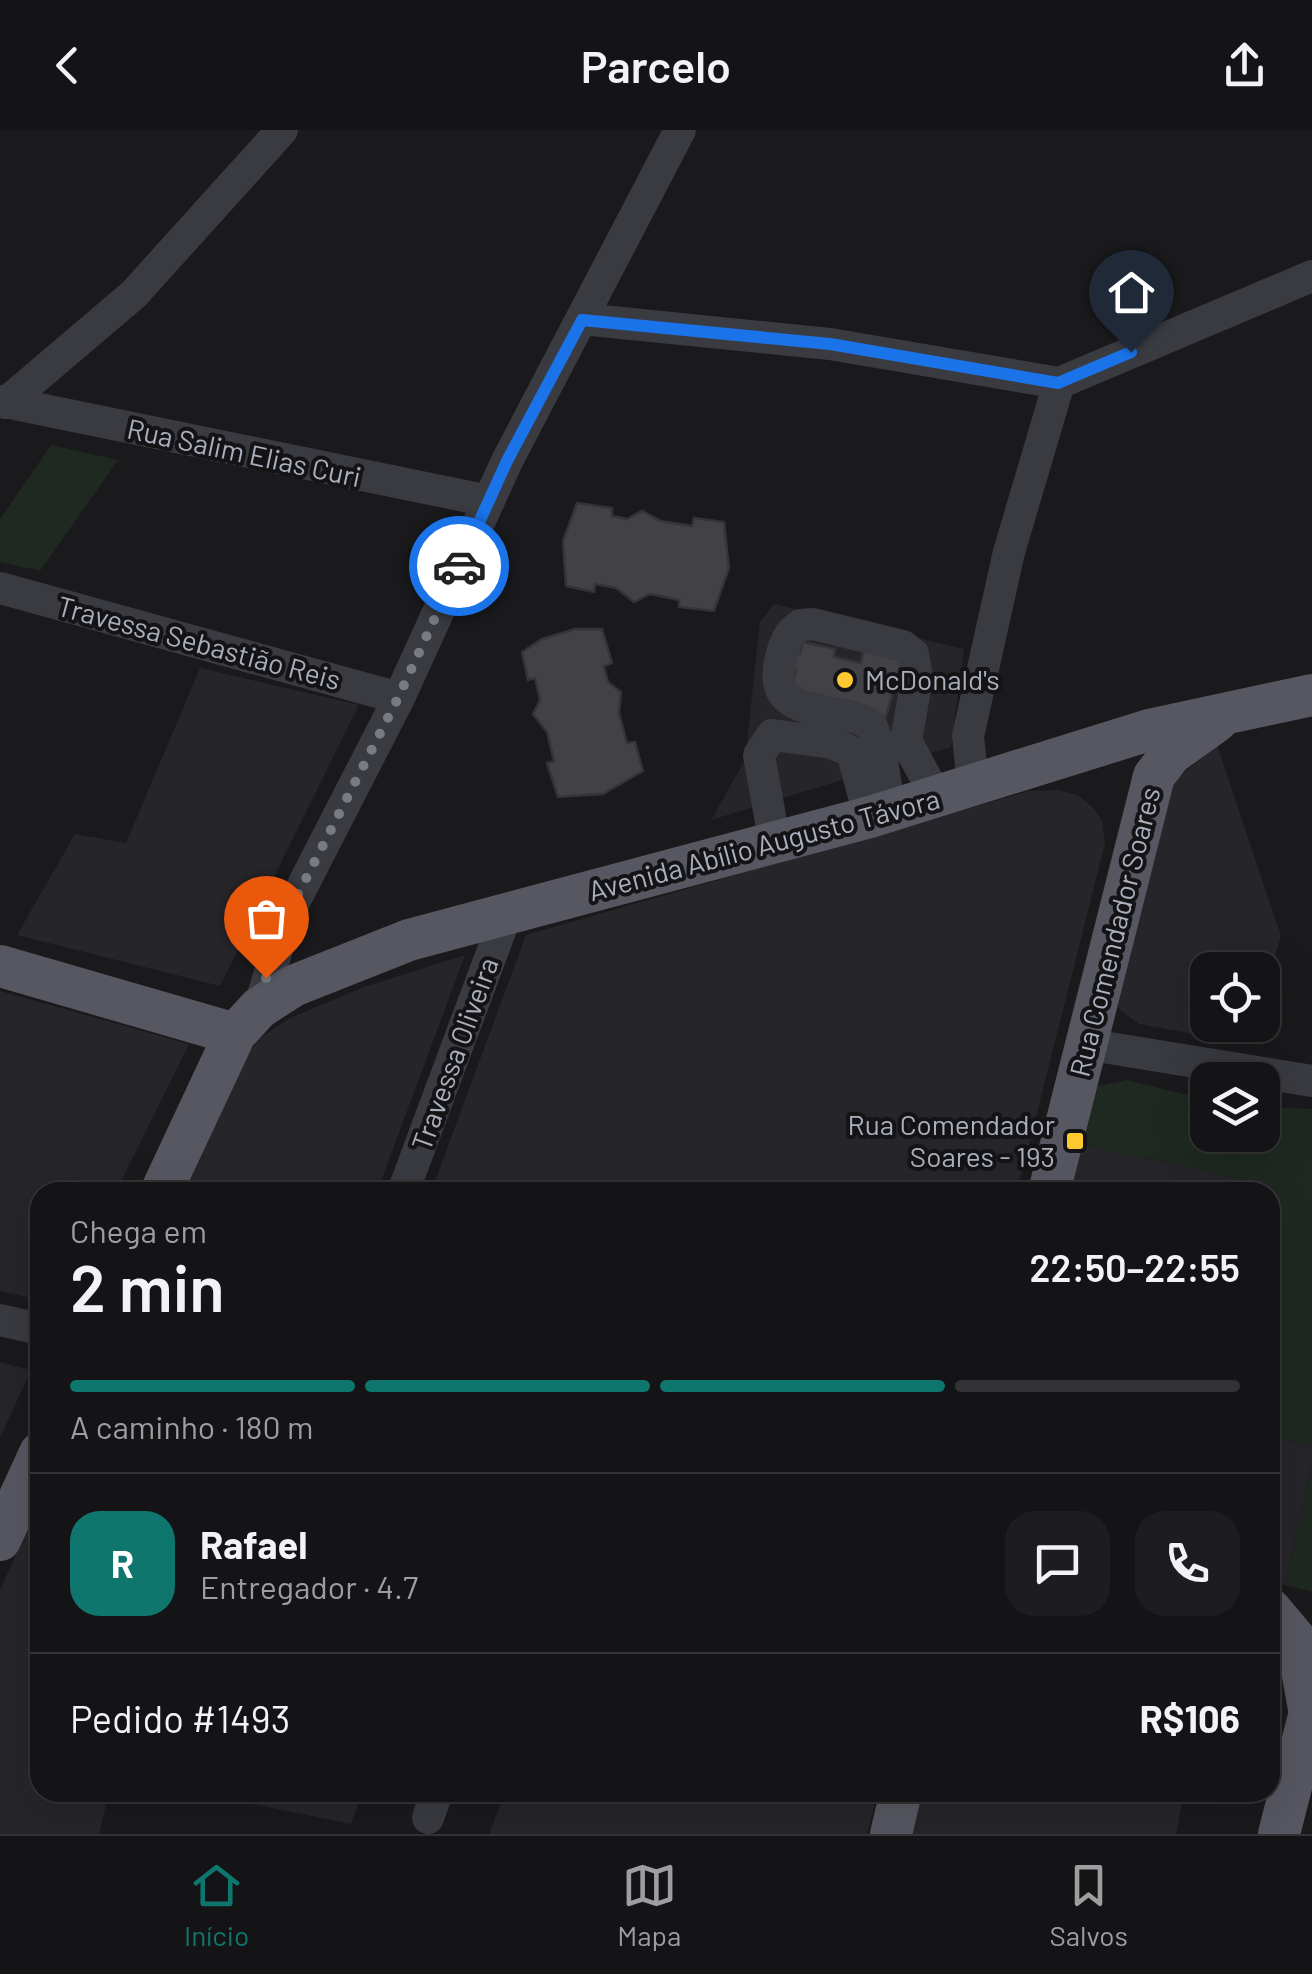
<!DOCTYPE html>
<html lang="pt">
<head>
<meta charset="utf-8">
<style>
	:root { --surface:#141315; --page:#1d1c1e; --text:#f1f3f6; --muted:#9d9ea0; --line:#333234; --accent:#0f766e }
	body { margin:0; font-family:Barlow,sans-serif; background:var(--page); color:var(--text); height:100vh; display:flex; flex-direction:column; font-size:38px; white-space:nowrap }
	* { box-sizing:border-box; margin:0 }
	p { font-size:32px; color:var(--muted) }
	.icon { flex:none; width:55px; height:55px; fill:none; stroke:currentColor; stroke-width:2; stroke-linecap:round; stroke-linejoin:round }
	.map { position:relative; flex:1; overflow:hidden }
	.drawer { position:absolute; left:30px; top:1052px; width:1250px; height:620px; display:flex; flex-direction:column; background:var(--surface); border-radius:30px; box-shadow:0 10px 40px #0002,0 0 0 2px var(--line) }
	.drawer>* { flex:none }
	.controls { position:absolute; left:1190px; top:822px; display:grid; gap:20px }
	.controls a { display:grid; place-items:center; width:90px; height:90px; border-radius:20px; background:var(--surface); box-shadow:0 10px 40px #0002,0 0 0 2px var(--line); font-size:50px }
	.pin { position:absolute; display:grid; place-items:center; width:85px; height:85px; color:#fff; margin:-102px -42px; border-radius:50% 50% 50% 0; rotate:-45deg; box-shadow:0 0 10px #0007 }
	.pin .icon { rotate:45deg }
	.courier { position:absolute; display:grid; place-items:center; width:100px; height:100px; margin:-50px; border:8px solid #1a73e8; border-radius:50%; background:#fff; color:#222; box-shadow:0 2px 12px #0007 }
	.head em { font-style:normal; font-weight:600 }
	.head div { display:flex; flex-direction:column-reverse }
	.head { display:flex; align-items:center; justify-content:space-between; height:170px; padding:0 40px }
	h1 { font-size:65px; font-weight:600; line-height:75px }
	.bar { display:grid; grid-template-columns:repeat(4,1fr); gap:15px 10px; align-content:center; height:120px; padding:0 40px }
	.bar i { height:12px; border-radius:8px; background:var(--line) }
	.bar .active { background:var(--accent) }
	.bar p { grid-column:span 4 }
	.line { display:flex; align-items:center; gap:25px; padding:0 40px; border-top:2px solid var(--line) }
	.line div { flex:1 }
	.round { display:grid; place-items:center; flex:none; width:105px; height:105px; border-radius:30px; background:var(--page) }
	header { display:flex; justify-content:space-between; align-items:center; height:130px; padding:0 40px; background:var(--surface); font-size:45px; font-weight:600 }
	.dock { display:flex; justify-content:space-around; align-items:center; height:140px; border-top:2px solid var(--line); background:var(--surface); font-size:28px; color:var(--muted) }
	.dock a { display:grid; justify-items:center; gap:5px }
	.dock .active { color:var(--accent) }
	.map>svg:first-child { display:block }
	.built { fill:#262529 }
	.green { fill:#1f2821 }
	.building { fill:#414146; stroke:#343338; stroke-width:2.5 }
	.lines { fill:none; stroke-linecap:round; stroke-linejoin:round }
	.minor { stroke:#3a3b41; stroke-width:32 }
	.major { stroke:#565760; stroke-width:42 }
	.done { stroke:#787a84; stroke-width:10; stroke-dasharray:0 18 }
	.route { stroke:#1a73e8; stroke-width:12 }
	.poi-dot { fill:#fec92f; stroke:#141417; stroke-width:4 }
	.labels { text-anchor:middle; stroke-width:8; stroke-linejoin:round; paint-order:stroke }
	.street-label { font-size:28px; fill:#abafbc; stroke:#141417 }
	.poi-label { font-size:28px; fill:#abafbc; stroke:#141417; text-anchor:start }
</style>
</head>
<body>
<header><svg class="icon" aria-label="back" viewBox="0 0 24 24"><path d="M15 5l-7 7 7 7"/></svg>Parcelo<svg class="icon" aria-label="share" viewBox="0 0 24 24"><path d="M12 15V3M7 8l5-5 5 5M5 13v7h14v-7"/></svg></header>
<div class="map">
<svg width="1312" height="1704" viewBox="0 0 1312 1704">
	<rect width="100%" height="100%" fill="#1a191c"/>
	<path class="built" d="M774,474L964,519L951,617L711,690L745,630L760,492Z
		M200,538L359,575L220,856L17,805L75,704L126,713Z
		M1217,615L1281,806L1263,865L1262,840H1208V895H1253L1248,914L1139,894L1120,880L1116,867L1166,658Z
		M1058,660L1078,665L1093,678L1102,690L1105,714L1017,1062H681L644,1053L639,1062H431L526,805L1029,661Z
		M465,825L377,1062H183L238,937L260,908L290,888L364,857Z
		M0,861L189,914L116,1062H40V1170L0,1161Z
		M1078,1013L1241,1050L1238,1062H1067Z
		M0,1232L31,1240L0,1308Z
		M1270,1306L1312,1317V1335L1285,1455L1270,1452Z
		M40,1371V1662L109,1663L99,1704H0V1460Z
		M199,1663H362L351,1694Z
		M505,1663V1662L878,1663L867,1704H489Z
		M922,1663H1184L1176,1704H912Z"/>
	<path class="green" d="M51,315L118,330L40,441L0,432V389Z
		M1127,950L1207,970L1208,1005H1262L1263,977L1312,979V1317L1270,1306V1062H1238L1240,1050L1078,1013L1097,956Z
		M1312,1335V1462L1285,1455Z"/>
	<path class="building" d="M577,373L612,378V386L627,389L642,381L661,391L692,396L694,388L724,392L729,438L714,481L679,477V470L650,464L634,472L616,458L595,454L594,462L566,456L563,411Z
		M575,499H602L612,533L604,536L608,552L621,562L619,583L627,613L635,612L643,641L603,664L558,667L547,633L554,631L547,602L533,584L540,570L535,548L528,550L522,522L542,509Z
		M803,512L835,519L834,527L861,533L864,518L903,527L885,590L791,561L796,540L782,535L786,521L800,524Z"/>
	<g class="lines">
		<path class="minor" d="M582,189L830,214L1059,253L1312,146
			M0,271L489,371
			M6,273L134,164L282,0
			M0,458L399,568
			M973,656L968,606L1009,422L1059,253
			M890,681L880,617L871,595C837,572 764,594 781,527C785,513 788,503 801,495L813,494L903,516L913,524L917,548L906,611L937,668
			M775,714L759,625L772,605L833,613L852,622L867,677
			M259,878L288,784L399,568L507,331L680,0
			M1085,914L1312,951
			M403,1062L506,785
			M0,1190L40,1199
			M428,1688L437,1662"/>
		<path class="major" d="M0,836L235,904
			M161,1062L235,904L259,878L293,856L409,810L870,687L1149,600L1312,565
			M1049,1062L1154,646L1171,624L1217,591
			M0,1410L40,1323
			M1270,1479L1297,1511L1309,1579
			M891,1704L901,1662
			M1279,1704L1312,1574"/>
	</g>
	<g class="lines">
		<path class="done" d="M266,848L288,784L398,568L459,436"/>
		<path class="route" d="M459,436L507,331L582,190L830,214L1058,253L1131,222"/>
	</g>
	<g class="poi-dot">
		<circle cx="845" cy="550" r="10"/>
		<rect x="1065" y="1001" width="20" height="20" rx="5"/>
	</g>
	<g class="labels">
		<g class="street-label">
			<text transform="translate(244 323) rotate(12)" y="10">Rua Salim Elias Curi</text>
			<text transform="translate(199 513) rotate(15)" y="10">Travessa Sebastião Reis</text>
			<text transform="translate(764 715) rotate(-15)" y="10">Avenida Abílio Augusto Távora</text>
			<text transform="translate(1115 802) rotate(-76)" y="10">Rua Comendador Soares</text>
			<text transform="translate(455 924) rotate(-70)" y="10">Travessa Oliveira</text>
		</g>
		<g class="poi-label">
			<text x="865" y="560">McDonald's</text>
			<text x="1055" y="1005" text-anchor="end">Rua Comendador<tspan x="1055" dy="32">Soares - 193</tspan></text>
		</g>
	</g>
</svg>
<div class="controls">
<a><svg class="icon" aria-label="locate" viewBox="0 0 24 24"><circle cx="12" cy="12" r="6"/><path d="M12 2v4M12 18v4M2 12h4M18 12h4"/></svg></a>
<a><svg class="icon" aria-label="layers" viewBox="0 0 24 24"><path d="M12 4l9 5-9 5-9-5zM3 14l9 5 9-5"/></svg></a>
</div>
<div class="pin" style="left:266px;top:848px;background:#ea580c"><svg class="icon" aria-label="bag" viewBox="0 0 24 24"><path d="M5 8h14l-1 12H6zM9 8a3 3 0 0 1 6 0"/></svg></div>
<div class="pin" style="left:1131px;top:222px;background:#1f2937"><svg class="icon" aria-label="home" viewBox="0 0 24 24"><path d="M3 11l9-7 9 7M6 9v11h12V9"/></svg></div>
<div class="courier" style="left:459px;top:436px"><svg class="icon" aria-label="car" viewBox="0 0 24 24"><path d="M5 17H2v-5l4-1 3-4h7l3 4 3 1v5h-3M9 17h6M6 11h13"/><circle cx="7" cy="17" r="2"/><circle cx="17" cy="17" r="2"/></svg></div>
<section class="drawer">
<div class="head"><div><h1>2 min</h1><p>Chega em</p></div><em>22:50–22:55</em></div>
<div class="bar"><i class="active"></i><i class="active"></i><i class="active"></i><i></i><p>A caminho · 180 m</p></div>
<div class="line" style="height:180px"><b class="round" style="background:var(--accent);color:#fff">R</b><div><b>Rafael</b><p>Entregador · 4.7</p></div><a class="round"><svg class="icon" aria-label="chat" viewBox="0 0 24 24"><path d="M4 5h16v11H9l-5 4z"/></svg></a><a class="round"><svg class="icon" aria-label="phone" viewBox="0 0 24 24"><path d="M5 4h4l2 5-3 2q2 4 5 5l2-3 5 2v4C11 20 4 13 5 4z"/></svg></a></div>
<div class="line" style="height:130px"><div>Pedido #1493</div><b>R$106</b></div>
</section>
</div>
<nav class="dock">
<a class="active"><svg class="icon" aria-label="home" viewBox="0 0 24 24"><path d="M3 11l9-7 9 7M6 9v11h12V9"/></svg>Início</a>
<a><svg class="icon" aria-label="map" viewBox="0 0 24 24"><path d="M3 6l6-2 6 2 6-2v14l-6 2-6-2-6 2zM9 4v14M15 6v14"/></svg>Mapa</a>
<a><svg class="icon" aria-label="saved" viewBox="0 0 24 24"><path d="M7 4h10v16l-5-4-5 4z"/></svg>Salvos</a>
</nav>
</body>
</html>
